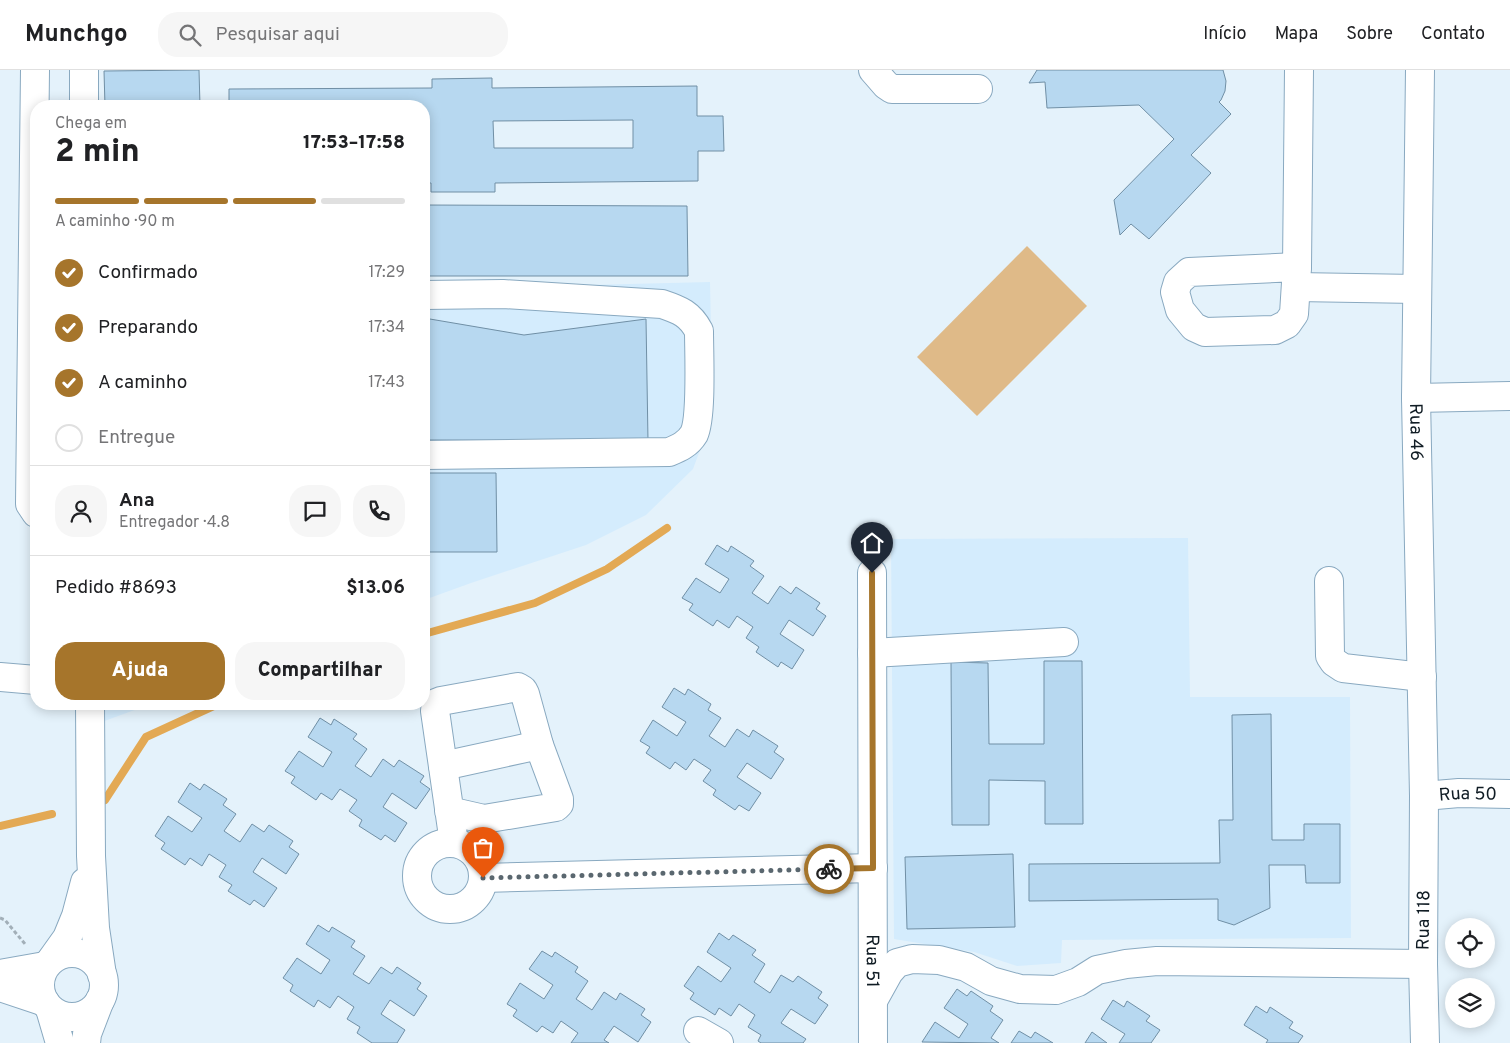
<!DOCTYPE html>
<html lang="pt">
<head>
<meta charset="utf-8">
<style>
	:root { --surface:#fff; --page:#f6f6f6; --text:#202124; --muted:#757577; --line:#e0e0e0; --accent:#a6752b }
	body { margin:0; font-family:Overpass,sans-serif; background:var(--page); color:var(--text); height:100vh; display:flex; flex-direction:column; font-size:19px; white-space:nowrap }
	* { box-sizing:border-box; margin:0 }
	p { font-size:16px; color:var(--muted) }
	.icon { flex:none; width:28px; height:28px; fill:none; stroke:currentColor; stroke-width:2; stroke-linecap:round; stroke-linejoin:round }
	.map { position:relative; flex:1; overflow:hidden }
	.drawer { position:absolute; left:30px; top:30px; width:400px; height:610px; display:flex; flex-direction:column; background:var(--surface); border-radius:20px; box-shadow:0 2px 12px #0003 }
	.drawer>* { flex:none }
	.buttons { position:absolute; left:1445px; top:848px; display:grid; gap:10px }
	.buttons a { display:grid; place-items:center; width:50px; height:50px; border-radius:50%; background:var(--surface); box-shadow:0 2px 12px #0003; font-size:25px }
	.pin { position:absolute; display:grid; place-items:center; width:42px; height:42px; color:#fff; margin:-51px -21px; border-radius:50% 50% 50% 0; rotate:-45deg; box-shadow:0 0 5px #0007 }
	.pin .icon { rotate:45deg }
	.courier { position:absolute; display:grid; place-items:center; width:50px; height:50px; margin:-25px; border:4px solid #a6752b; border-radius:50%; background:#fff; color:#222; box-shadow:0 1px 6px #0007 }
	.summary em { font-style:normal; font-weight:800 }
	.summary div { display:flex; flex-direction:column-reverse }
	.summary { display:flex; align-items:center; justify-content:space-between; height:85px; padding:0 25px }
	h1 { font-size:32px; font-weight:800; line-height:38px }
	.bar { display:grid; grid-template-columns:repeat(4,1fr); gap:8px 5px; align-content:center; height:60px; padding:0 25px }
	.bar i { height:6px; border-radius:4px; background:var(--line) }
	.bar .on { background:var(--accent) }
	.bar p { grid-column:span 4 }
	.line { display:flex; align-items:center; gap:12px; padding:0 25px; border-top:1px solid var(--line) }
	.line div { flex:1 }
	.round { display:grid; place-items:center; flex:none; width:52px; height:52px; border-radius:20px; background:var(--page) }
	ol { padding:0 25px; list-style:none }
	li { display:flex; align-items:center; gap:15px; height:55px }
	li p { margin-inline-start:auto }
	li .icon { padding:5px; border-radius:50%; background:var(--accent); color:#fff; stroke-width:4 }
	li:last-child { color:var(--muted) }
	li i { width:28px; height:28px; border:2px solid var(--line); border-radius:50% }
	.button { display:flex; gap:10px; margin-top:auto; padding:10px 25px }
	.button a { flex:1; height:58px; border-radius:20px; background:var(--accent); color:#fff; font-size:20px; font-weight:800; line-height:58px; text-align:center }
	.button a+a { background:var(--page); color:var(--text) }
	header { display:flex; align-items:center; gap:30px; box-sizing:border-box; height:70px; padding:0 25px; background:var(--surface); border-bottom:1px solid var(--line) }
	header strong { font-size:24px }
	nav { display:flex; gap:28px; margin-inline-start:auto; font-size:18px }
	.search { width:350px; height:45px; background:var(--page); display:flex; align-items:center; gap:12px; box-sizing:border-box; padding:0 18px; border-radius:20px; color:var(--muted); font-size:19px }
	.map>svg:first-child { display:block }
	.built { fill:#d4ecfd }
	.green { fill:#dfba88 }
	.lines { fill:none; stroke-linecap:round; stroke-linejoin:round }
	.stream { stroke:#e3a954; stroke-width:8 }
	.building { fill:#b7d8f0; stroke:#708fa5; fill-rule:evenodd }
	.minor-casing { stroke:#89a9c0; stroke-width:30 }
	.path { stroke:#a2afb8; stroke-width:3; stroke-dasharray:4 2.5; stroke-linecap:butt }
	.minor { stroke:#fff; stroke-width:28 }
	.done { stroke:#5a676f; stroke-width:5; stroke-dasharray:0 9 }
	.route { stroke:#a6752b; stroke-width:6 }
	.labels { text-anchor:middle; stroke-width:4; stroke-linejoin:round; paint-order:stroke }
	.street-label { font-size:18px; fill:#101c24; stroke:#fff }
</style>
</head>
<body>
<header>
<strong>Munchgo</strong>
<div class="search"><svg class="icon" aria-label="search" viewBox="0 0 24 24"><circle cx="10" cy="10" r="6"/><path d="M15 15l6 6"/></svg>Pesquisar aqui</div>
<nav><a>Início</a><a>Mapa</a><a>Sobre</a><a>Contato</a></nav>
</header>
<div class="map">
<svg width="1510" height="973" viewBox="0 0 1510 973">
	<rect width="100%" height="100%" fill="#e4f2fb"/>
	<path class="built" d="M710,212L712,306L710,353L693,399L646,445L586,475L471,513L424,530V219Z
		M1188,468L1190,627H1350L1351,868L1062,870L1061,893L1017,896L974,882L894,869L891,469Z
		M99,634H151L99,653Z"/>
	<path class="green" d="M1027,176L1087,236L977,346L917,287Z"/>
	<g class="lines">
		<path class="stream" d="M424,564L535,533L607,499L667,458
			M105,730L146,667L218,634
			M0,756L52,744"/>
	</g>
	<path class="building" d="M199,0L200,36H105L104,1Z
		M1037,0H1223L1226,11L1225,21L1221,30L1219,32L1231,44L1191,85L1211,103L1149,169L1131,154L1120,165L1114,130L1174,69L1139,35L1047,38L1045,12L1029,13Z
		M492,8V18L697,16V46H723L724,81H698V111L495,113V122H431V113H424V36H229V19L432,18V9ZM633,50V78H494L493,51Z
		M424,135L687,136L688,206H424Z
		M424,248L524,265L646,249L648,371L424,370Z
		M424,403H496L497,482H424Z
		M717,475L728,482L731,476L754,491L750,496L764,506L752,523L768,534L780,516L791,524L796,517L820,533L816,539L826,546L813,566L789,550L780,564L804,580L792,599L781,592L778,597L756,582L759,577L746,568L753,557L737,546L729,558L717,550L713,556L689,540L693,534L682,528L696,508L720,523L729,509L705,494Z
		M1044,591H1082L1083,754H1045V711L989,710V755H952L951,592L988,593L989,674H1044Z
		M674,618L685,625L688,619L711,634L708,640L721,648L709,666L725,677L737,659L749,667L753,660L778,676L774,682L784,689L771,709L747,693L737,707L761,723L749,741L739,735L735,740L713,725L716,720L703,711L711,700L694,689L686,700L675,692L670,699L646,683L650,677L640,671L653,650L677,666L686,652L662,637Z
		M1271,644L1272,770H1304V754H1340V813H1306L1305,795H1269L1270,838L1234,855L1218,850V829L1029,831V794L1220,793L1219,750H1233L1232,645Z
		M320,648L331,655L334,649L357,664L353,669L367,679L355,696L371,707L383,689L394,697L399,690L424,706L420,712L430,719L416,739L392,723L383,737L407,753L395,772L385,765L381,770L359,756L362,750L349,741L357,730L340,719L332,730L321,723L316,730L291,713L295,707L285,701L299,681L323,697L332,682L308,667Z
		M190,713L200,720L204,714L227,729L223,735L236,744L224,761L240,772L252,754L264,762L269,755L293,771L289,777L299,784L286,804L262,788L253,802L277,818L264,837L254,830L250,835L228,821L232,815L219,807L226,795L209,784L202,796L190,788L185,795L161,779L165,773L155,766L168,746L192,762L202,748L178,732Z
		M1013,784L1015,857L907,859L905,787Z
		M318,855L329,862L332,857L355,871L351,877L365,886L353,904L369,914L381,897L392,904L397,897L421,913L417,919L427,926L414,946L390,930L381,944L405,960L397,973H372L357,963L360,957L347,949L354,937L338,926L330,938L318,930L314,937L290,921L293,915L283,908L297,888L321,904L330,890L306,874Z
		M719,863L729,870L733,865L756,880L752,885L765,894L754,912L770,923L781,905L793,912L798,906L822,922L818,928L828,935L815,954L791,939L781,953L806,969L803,973H761L758,971L761,965L748,957L755,945L739,934L731,946L719,938L715,945L690,929L694,923L684,916L698,896L721,912L731,898L707,882Z
		M542,881L552,887L555,882L578,897L575,902L588,911L576,929L592,940L604,922L616,930L620,923L645,939L641,945L651,952L638,972L614,956L604,970L609,973H571L578,963L561,951L553,963L542,956L537,962L513,946L517,940L507,934L520,913L544,929L553,915L529,899Z
		M957,919L967,926L971,921L993,936L990,941L1003,950L991,968L999,973L922,972L935,952L959,968L968,954L944,938Z
		M1113,930L1124,937L1127,931L1150,946L1146,951L1160,960L1151,973H1119L1125,964L1101,949Z
		M1256,936L1267,943L1270,937L1293,952L1289,958L1303,966L1298,973H1266L1268,970L1244,955Z
		M1019,961L1031,968L1035,962L1053,973H1011Z
		M1092,962L1107,973H1085Z"/>
	<g class="lines">
		<defs>
			<g id="minor">
				<path d="M35,0L30,434L36,443"/>
				<path d="M84,0V36"/>
				<path d="M873,0L886,15L892,19H978"/>
				<path id="s1" d="M1420,0L1416,328L1424,726L1423,894L1425,973"/>
				<path d="M1297,197L1294,244L1287,254L1275,260L1205,262L1194,257L1180,240L1175,222L1178,212L1189,202Z"/>
				<path d="M1297,197L1299,0"/>
				<path d="M1296,217L1417,219"/>
				<path d="M424,225L503,224L662,234C680,240 690,244 699,261C699,283 702,347 694,364C688,374 679,378 669,382L424,385"/>
				<path d="M1416,328L1510,326"/>
				<path id="s2" d="M872,503L873,973"/>
				<path d="M1329,511L1330,586L1334,592L1343,598L1422,607"/>
				<path d="M872,583L1064,572"/>
				<path d="M0,607L36,610"/>
				<path d="M90,634L91,786L95,858L102,905"/>
				<path d="M443,696L539,675"/>
				<path id="s3" d="M1424,726L1459,723L1510,724"/>
				<path d="M449,741L484,749L556,737L559,734V729L539,675L525,624L523,620L518,617L441,631L436,633L435,641L454,773"/>
				<circle cx="450" cy="806" r="33"/>
				<path d="M483,808L873,798"/>
				<circle cx="72" cy="915" r="32"/>
				<path d="M52,889L67,868L76,846L85,812"/>
				<path d="M0,904L45,896"/>
				<path d="M0,917L45,932"/>
				<path d="M874,929L889,902L897,893L912,889L939,890L966,897L991,911L1020,919L1056,920L1078,912L1097,900L1126,894L1157,891L1423,894"/>
				<path d="M50,939L60,973"/>
				<path d="M698,961L719,973"/>
				<path d="M86,973L87,964L100,930"/>
			</g>
		</defs>
		<use href="#minor" class="minor-casing"/>
		<path class="path" d="M0,848L5,850L25,874"/>
		<use href="#minor" class="minor"/>
	</g>
	<g class="lines">
		<path class="done" d="M483,808L829,799"/>
		<path class="route" d="M829,799L873,798L872,503"/>
	</g>
	<g class="labels">
		<g class="street-label">
			<text dy="6" stroke="none"><textPath href="#s1" startOffset="362">Rua 46</textPath></text>
			<text dy="6" stroke="none"><textPath href="#s3" startOffset="44">Rua 50</textPath></text>
			<text transform="translate(1423 850) rotate(-89)" y="6">Rua 118</text>
			<text dy="6" stroke="none"><textPath href="#s2" startOffset="388">Rua 51</textPath></text>
		</g>
	</g>
</svg>
<div class="buttons">
<a><svg class="icon" aria-label="locate" viewBox="0 0 24 24"><circle cx="12" cy="12" r="6"/><path d="M12 2v4M12 18v4M2 12h4M18 12h4"/></svg></a>
<a><svg class="icon" aria-label="layers" viewBox="0 0 24 24"><path d="M12 4l9 5-9 5-9-5zM3 14l9 5 9-5"/></svg></a>
</div>
<div class="pin" style="left:483px;top:808px;background:#ea580c"><svg class="icon" aria-label="bag" viewBox="0 0 24 24"><path d="M5 8h14l-1 12H6zM9 8a3 3 0 0 1 6 0"/></svg></div>
<div class="pin" style="left:872px;top:503px;background:#1f2937"><svg class="icon" aria-label="home" viewBox="0 0 24 24"><path d="M3 11l9-7 9 7M6 9v11h12V9"/></svg></div>
<div class="courier" style="left:829px;top:799px"><svg class="icon" aria-label="bike" viewBox="0 0 24 24"><circle cx="6" cy="16" r="4"/><circle cx="18" cy="16" r="4"/><path d="M6 16l4-8h5l3 8M10 8l3 8H6M13 5h3"/></svg></div>
<section class="drawer">
<div class="summary"><div><h1>2 min</h1><p>Chega em</p></div><em>17:53–17:58</em></div>
<div class="bar"><i class="on"></i><i class="on"></i><i class="on"></i><i></i><p>A caminho · 90 m</p></div>
<ol>
<li><svg class="icon" aria-label="check" viewBox="0 0 24 24"><path d="M5 12l5 5 9-10"/></svg>Confirmado<p>17:29</p></li>
<li><svg class="icon" aria-label="check" viewBox="0 0 24 24"><path d="M5 12l5 5 9-10"/></svg>Preparando<p>17:34</p></li>
<li><svg class="icon" aria-label="check" viewBox="0 0 24 24"><path d="M5 12l5 5 9-10"/></svg>A caminho<p>17:43</p></li>
<li><i></i>Entregue</li>
</ol>
<div class="line" style="height:90px"><a class="round"><svg class="icon" aria-label="person" viewBox="0 0 24 24"><circle cx="12" cy="8" r="4"/><path d="M4 21q1-7 8-7t8 7"/></svg></a><div><b>Ana</b><p>Entregador · 4.8</p></div><a class="round"><svg class="icon" aria-label="chat" viewBox="0 0 24 24"><path d="M4 5h16v11H9l-5 4z"/></svg></a><a class="round"><svg class="icon" aria-label="phone" viewBox="0 0 24 24"><path d="M5 4h4l2 5-3 2q2 4 5 5l2-3 5 2v4C11 20 4 13 5 4z"/></svg></a></div>
<div class="line" style="height:65px"><div>Pedido #8693</div><b>$13.06</b></div>
<div class="button"><a>Ajuda</a><a>Compartilhar</a></div>
</section>
</div>
</body>
</html>
